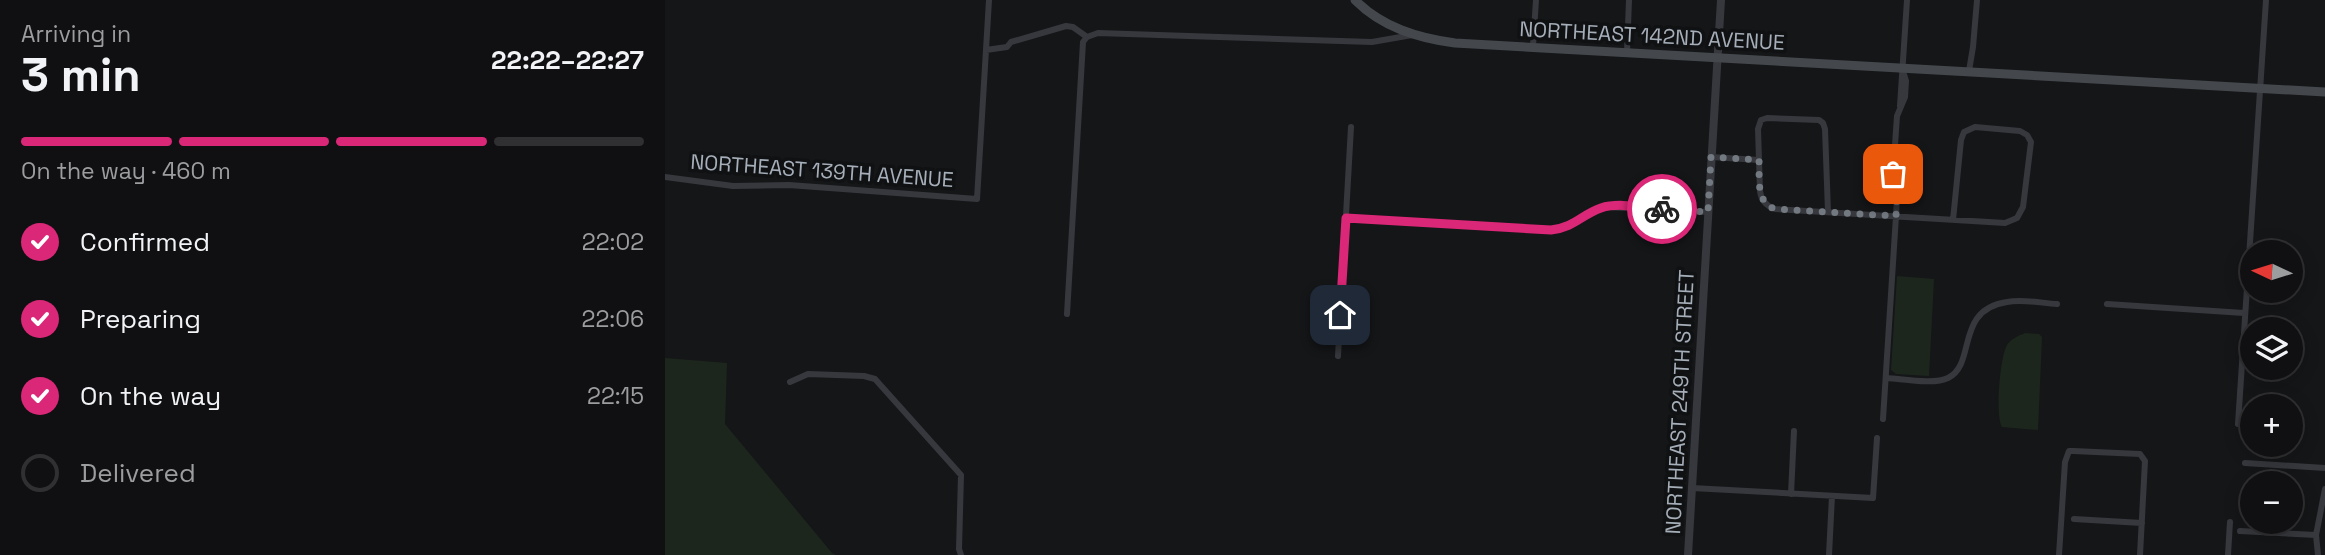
<!DOCTYPE html>
<html lang="en">
<head>
<meta charset="utf-8">
<style>
	:root { --surface:#101012; --page:#19191b; --text:#f1f3f6; --muted:#9c9d9f; --line:#303032; --accent:#db2777 }
	body { margin:0; font-family:"Space Grotesk",sans-serif; background:var(--page); color:var(--text); height:100vh; display:flex; flex-direction:column; font-size:26px; white-space:nowrap }
	* { box-sizing:border-box; margin:0 }
	p { font-size:23px; color:var(--muted) }
	.icon { flex:none; width:38px; height:38px; fill:none; stroke:currentColor; stroke-width:2; stroke-linecap:round; stroke-linejoin:round }
	.map { position:relative; flex:1; overflow:hidden }
	.sheet { display:flex; flex-direction:column; background:var(--surface); width:665px }
	.sheet>* { flex:none }
	.needle { width:46px; rotate:274deg }
	.buttons { position:absolute; left:1575px; top:240px; display:grid; gap:14px }
	.buttons a { display:grid; place-items:center; width:63px; height:63px; border-radius:50%; background:var(--surface); box-shadow:0 4px 18px #0003,0 0 0 2px var(--line); font-size:35px }
	.pin { position:absolute; display:grid; place-items:center; width:60px; height:60px; color:#fff; margin:-30px; border-radius:14px; box-shadow:0 4px 10px #0006 }
	.courier { position:absolute; display:grid; place-items:center; width:70px; height:70px; margin:-35px; border:5px solid #db2777; border-radius:50%; background:#fff; color:#222; box-shadow:0 2px 9px #0007 }
	.summary em { font-style:normal; font-weight:800 }
	.summary div { display:flex; flex-direction:column-reverse }
	.summary { display:flex; align-items:center; justify-content:space-between; height:119px; padding:0 21px }
	h1 { font-size:46px; font-weight:800; line-height:52px }
	.bar { display:grid; grid-template-columns:repeat(4,1fr); gap:10px 7px; align-content:center; height:84px; padding:0 21px }
	.bar i { height:9px; border-radius:5px; background:var(--line) }
	.bar .current { background:var(--accent) }
	.bar p { grid-column:span 4 }
	ol { padding:0 21px; list-style:none }
	li { display:flex; align-items:center; gap:21px; height:77px }
	li p { margin-inline-start:auto }
	li .icon { padding:7px; border-radius:50%; background:var(--accent); color:#fff; stroke-width:4 }
	li:last-child { color:var(--muted) }
	li i { width:38px; height:38px; border:4px solid var(--line); border-radius:50% }
	main { display:flex; flex:1; min-height:0 }
	.map>svg:first-child { display:block }
	.green { fill:#1d261d }
	.lines { fill:none; stroke-linecap:round; stroke-linejoin:round }
	.minor { stroke:#36383d; stroke-width:6 }
	.tertiary { stroke:#36383d; stroke-width:8 }
	.secondary { stroke:#44484d; stroke-width:9 }
	.done { stroke:#737981; stroke-width:7; stroke-dasharray:0 12.6 }
	.route { stroke:#db2777; stroke-width:9 }
	.labels { text-anchor:middle; stroke-width:7; stroke-linejoin:round; paint-order:stroke }
	.street-label { font-size:21px; fill:#a6afb9; stroke:#101113 }
</style>
</head>
<body>
<main>
<section class="sheet">
<div class="summary"><div><h1>3 min</h1><p>Arriving in</p></div><em>22:22–22:27</em></div>
<div class="bar"><i class="current"></i><i class="current"></i><i class="current"></i><i></i><p>On the way · 460 m</p></div>
<ol>
<li><svg class="icon" aria-label="check" viewBox="0 0 24 24"><path d="M5 12l5 5 9-10"/></svg>Confirmed<p>22:02</p></li>
<li><svg class="icon" aria-label="check" viewBox="0 0 24 24"><path d="M5 12l5 5 9-10"/></svg>Preparing<p>22:06</p></li>
<li><svg class="icon" aria-label="check" viewBox="0 0 24 24"><path d="M5 12l5 5 9-10"/></svg>On the way<p>22:15</p></li>
<li><i></i>Delivered</li>
</ol>
</section>
<div class="map">
<svg width="1660" height="555" viewBox="0 0 1660 555">
	<rect width="100%" height="100%" fill="#151618"/>
	<path class="green" d="M1232,276L1269,279L1264,376L1231,374L1226,370Z
		M1360,333L1374,334L1377,337L1373,430L1337,427C1330,416 1335,357 1342,345C1346,339 1353,336 1360,333Z
		M0,358L62,363L60,424L167,553L171,555H0Z"/>
	<g class="lines">
		<path class="minor" d="M422,37L433,33L707,42L747,35
			M868,46L871,0
			M321,50L342,47L346,42L401,26L408,27L422,37
			M962,52L964,0
			M1304,71L1308,47L1312,0
			M1235,106L1242,0
			M1046,157L1094,160
			M0,177L68,186L124,185L312,199L324,0
			M1163,212L1160,129L1158,123L1154,120L1102,118L1096,120L1093,129L1095,191C1096,200 1101,206 1110,209L1340,223L1352,218L1358,207L1366,142L1362,135L1355,131L1310,127L1299,132L1296,140L1288,220
			M681,218L886,230C908,228 921,214 941,207L1043,212
			M1442,304L1579,313
			M402,314L418,42L422,37
			M673,356L686,127
			M1222,378C1238,379 1269,385 1283,378C1312,364 1289,310 1342,302C1358,299 1376,303 1392,304
			M125,382L143,374L199,376L210,379L296,475L294,549L296,555
			M1218,419L1231,216L1232,196L1228,174L1232,116L1240,97L1241,81L1237,68
			M1573,424L1601,0
			M1580,463L1660,468
			M1027,488L1208,498L1212,438
			M1126,494L1129,431
			M1409,519L1477,523
			M1575,531L1651,535
			M1164,555L1167,496
			M1394,555L1400,462L1404,451H1408L1475,454L1480,461L1475,555
			M1563,555L1565,522
			M1653,555L1651,535L1660,489"/>
		<path class="tertiary" d="M1023,555L1056,0"/>
		<path class="secondary" d="M690,0C717,27 752,38 790,43L1660,92"/>
	</g>
	<g class="lines">
		<path class="done" d="M997,209L1043,212L1046,157L1094,160C1095,178 1090,202 1110,209L1231,216L1232,196L1228,174"/>
		<path class="route" d="M675,315L681,218L886,230C910,227 916,215 936,208C954,202 979,208 997,209"/>
	</g>
	<g class="labels">
		<g class="street-label">
			<text transform="translate(987 36) rotate(3)" y="7">NORTHEAST 142ND AVENUE</text>
			<text transform="translate(157 171) rotate(4)" y="7">NORTHEAST 139TH AVENUE</text>
			<text transform="translate(1015 402) rotate(-87)" y="7">NORTHEAST 249TH STREET</text>
		</g>
	</g>
</svg>
<div class="buttons">
<a><svg class="needle" viewBox="-14 -14 28 28"><path d="M0-13l5 13h-10z" fill="#e53935"/><path d="M0 13l5-13h-10z" fill="#9c9d9f"/></svg></a>
<a><svg class="icon" aria-label="layers" viewBox="0 0 24 24"><path d="M12 4l9 5-9 5-9-5zM3 14l9 5 9-5"/></svg></a>
<a>+</a>
<a>−</a>
</div>
<div class="pin" style="left:1228px;top:174px;background:#ea580c"><svg class="icon" aria-label="bag" viewBox="0 0 24 24"><path d="M5 8h14l-1 12H6zM9 8a3 3 0 0 1 6 0"/></svg></div>
<div class="pin" style="left:675px;top:315px;background:#1f2937"><svg class="icon" aria-label="home" viewBox="0 0 24 24"><path d="M3 11l9-7 9 7M6 9v11h12V9"/></svg></div>
<div class="courier" style="left:997px;top:209px"><svg class="icon" aria-label="bike" viewBox="0 0 24 24"><circle cx="6" cy="16" r="4"/><circle cx="18" cy="16" r="4"/><path d="M6 16l4-8h5l3 8M10 8l3 8H6M13 5h3"/></svg></div>
</div>
</main>
</body>
</html>
